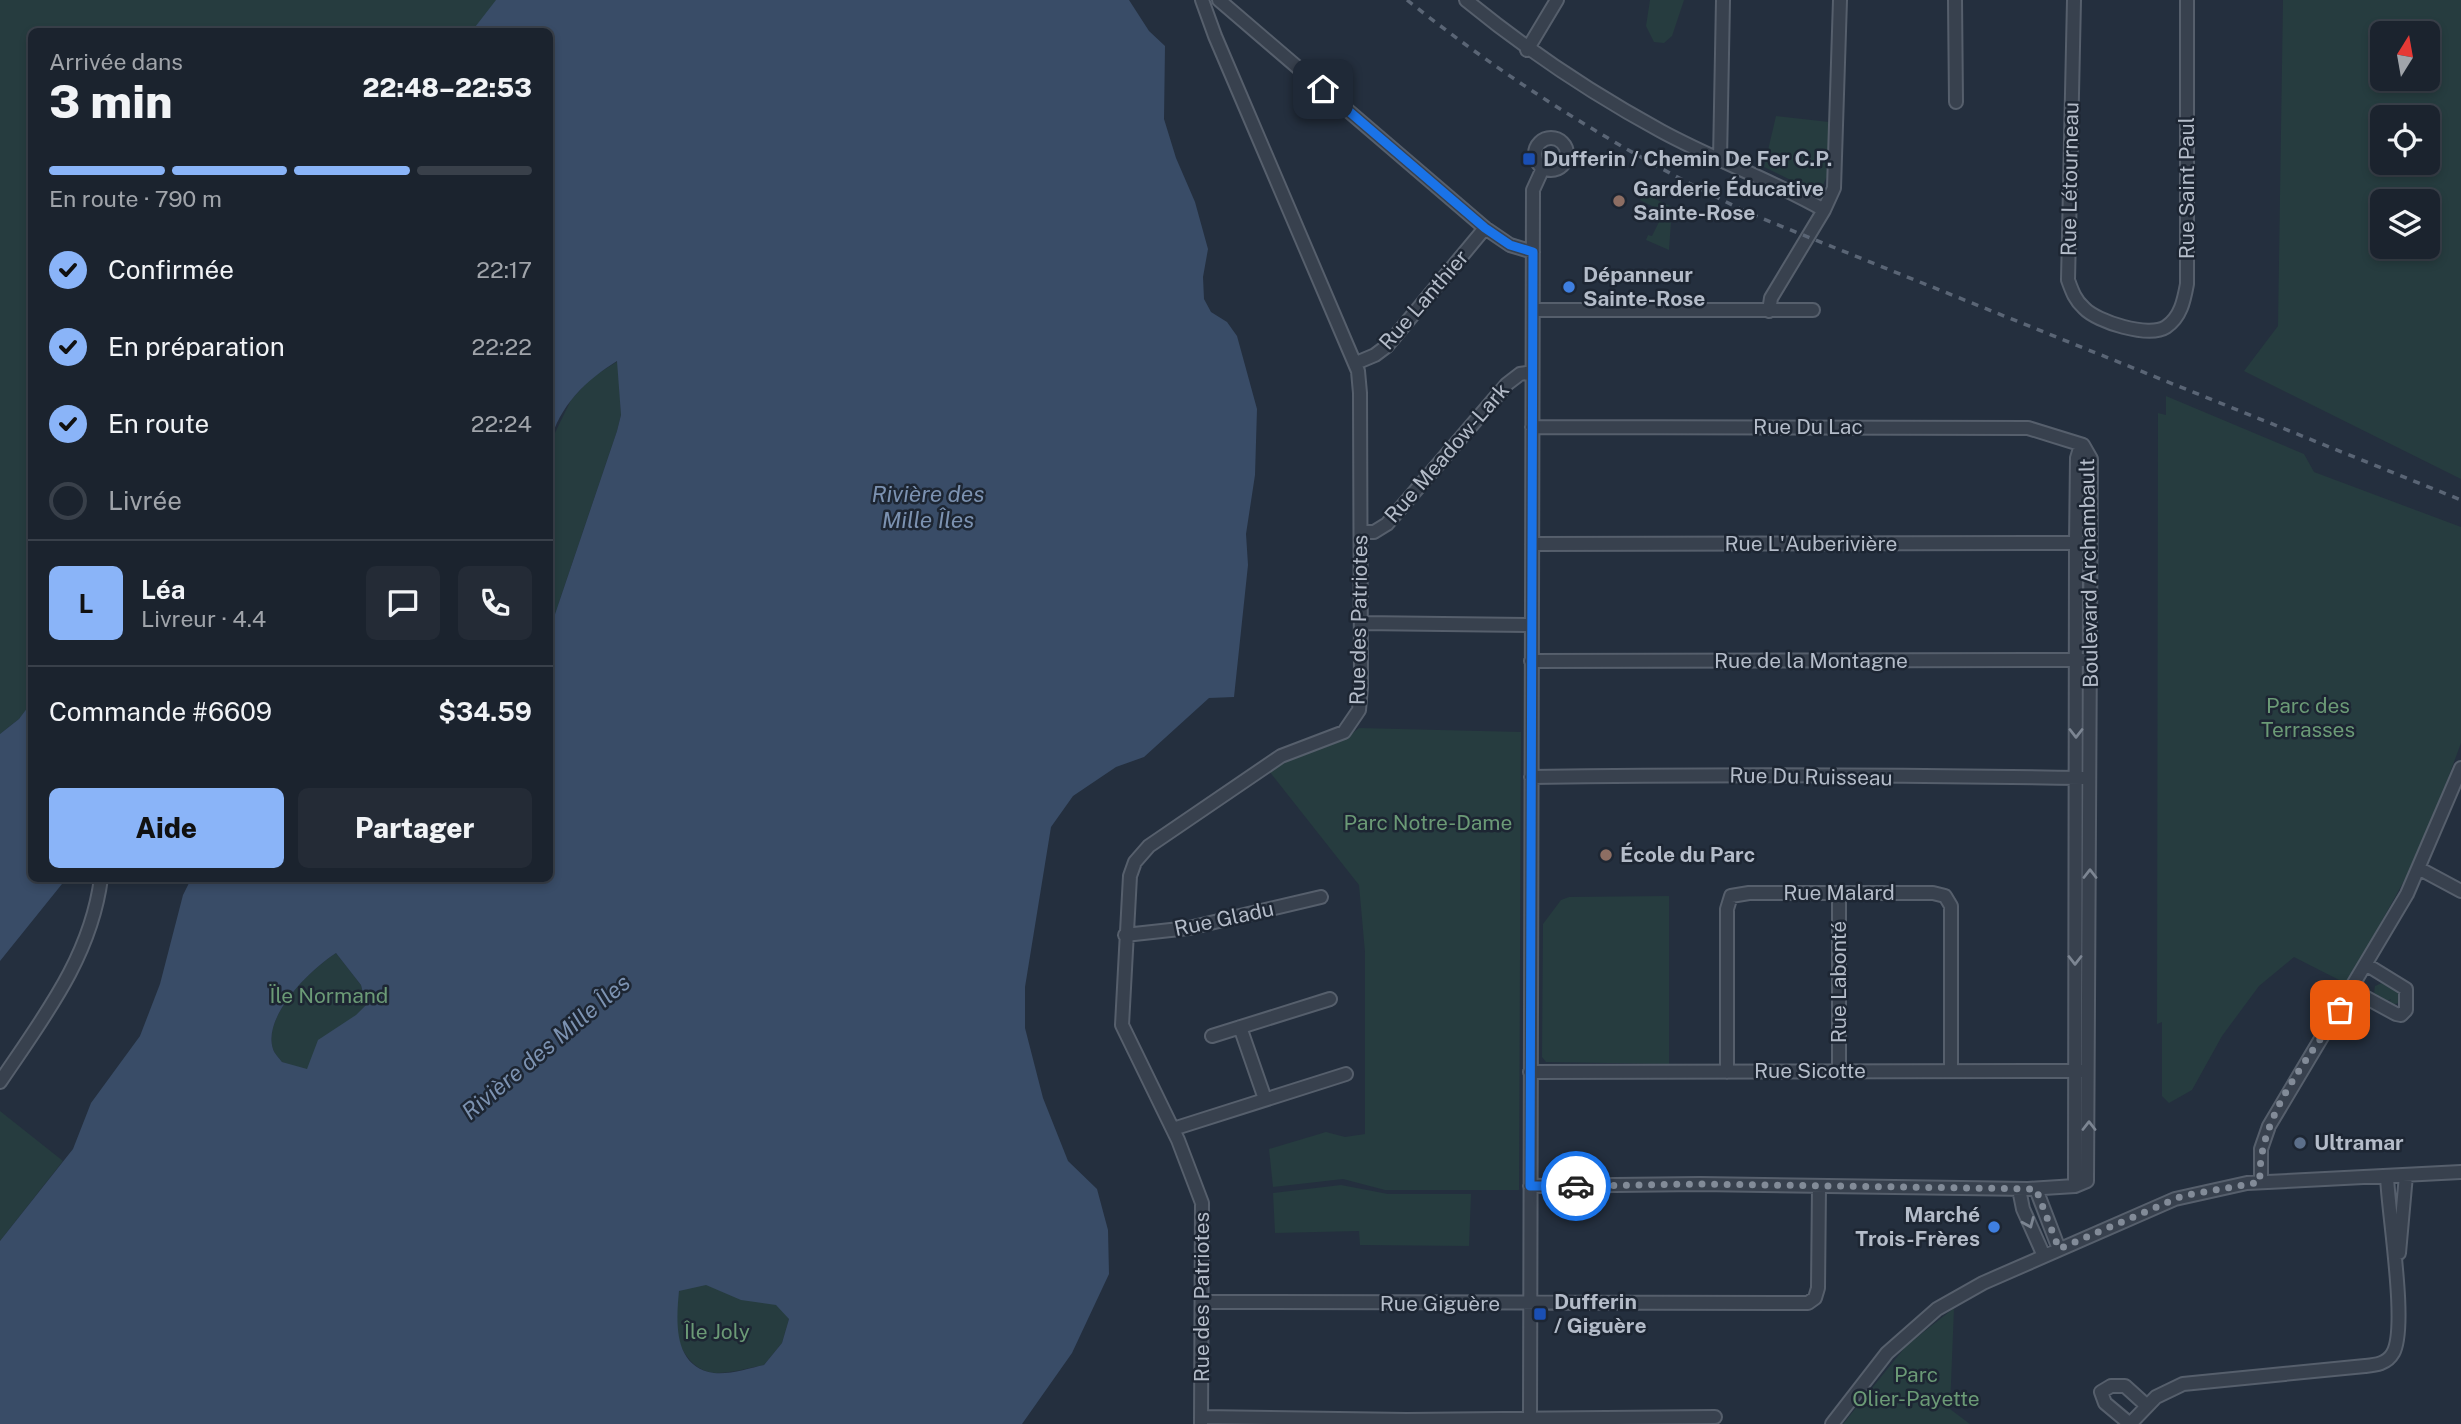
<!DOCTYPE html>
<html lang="fr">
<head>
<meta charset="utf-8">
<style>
	:root { --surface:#1b232e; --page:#242b36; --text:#f1f3f6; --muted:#a0a4aa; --line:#39404a; --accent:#8ab4f8 }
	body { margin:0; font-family:"Public Sans",sans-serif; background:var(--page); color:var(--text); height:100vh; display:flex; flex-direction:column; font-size:26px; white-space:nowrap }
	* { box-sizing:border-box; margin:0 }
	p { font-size:23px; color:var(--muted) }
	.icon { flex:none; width:38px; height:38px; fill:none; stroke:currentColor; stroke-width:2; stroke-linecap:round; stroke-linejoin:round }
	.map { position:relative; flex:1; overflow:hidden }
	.drawer { position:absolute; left:28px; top:28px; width:525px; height:854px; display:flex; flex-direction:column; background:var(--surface); border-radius:10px; box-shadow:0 4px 10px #0003,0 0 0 2px var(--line) }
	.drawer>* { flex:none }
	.needle { width:46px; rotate:11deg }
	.tools { position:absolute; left:2370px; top:21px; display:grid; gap:14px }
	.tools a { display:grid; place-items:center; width:70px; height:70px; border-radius:10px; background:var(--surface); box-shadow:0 4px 10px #0003,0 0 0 2px var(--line); font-size:35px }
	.pin { position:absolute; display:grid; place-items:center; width:60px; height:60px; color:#fff; margin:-30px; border-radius:14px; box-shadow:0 4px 10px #0006 }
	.courier { position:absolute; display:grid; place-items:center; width:70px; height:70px; margin:-35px; border:5px solid #1a73e8; border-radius:50%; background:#fff; color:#222; box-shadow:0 2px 9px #0007 }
	.summary em { font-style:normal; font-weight:800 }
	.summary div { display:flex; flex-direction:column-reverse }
	.summary { display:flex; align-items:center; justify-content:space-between; height:119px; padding:0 21px }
	h1 { font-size:46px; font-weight:800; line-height:52px }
	.bar { display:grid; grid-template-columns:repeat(4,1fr); gap:10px 7px; align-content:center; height:84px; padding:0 21px }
	.bar i { height:9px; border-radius:5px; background:var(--line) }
	.bar .on { background:var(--accent) }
	.bar p { grid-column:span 4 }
	.line { display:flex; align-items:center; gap:18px; padding:0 21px; border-top:2px solid var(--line) }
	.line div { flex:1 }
	.round { display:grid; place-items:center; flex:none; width:74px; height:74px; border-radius:10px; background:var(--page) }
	ol { padding:0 21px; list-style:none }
	li { display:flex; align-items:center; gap:21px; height:77px }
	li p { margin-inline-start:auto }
	li .icon { padding:7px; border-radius:50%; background:var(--accent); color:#111; stroke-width:4 }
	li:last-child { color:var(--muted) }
	li i { width:38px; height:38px; border:4px solid var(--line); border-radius:50% }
	.button { display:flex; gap:14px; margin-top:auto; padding:14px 21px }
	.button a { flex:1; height:80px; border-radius:10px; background:var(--accent); color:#111; font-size:28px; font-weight:800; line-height:80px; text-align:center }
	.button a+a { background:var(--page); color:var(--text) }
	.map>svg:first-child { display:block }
	.green { fill:#263c3f; fill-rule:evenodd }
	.water { fill:#394c67; fill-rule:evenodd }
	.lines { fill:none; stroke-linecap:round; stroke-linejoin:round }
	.minor-casing { stroke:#565f6c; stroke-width:16 }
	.minor { stroke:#38414e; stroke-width:12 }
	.rail { stroke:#5a6575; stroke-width:3.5; stroke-dasharray:7 7; stroke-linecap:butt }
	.oneway { stroke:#7c8592 }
	.done { stroke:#828b98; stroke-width:7; stroke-dasharray:0 12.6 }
	.route { stroke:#1a73e8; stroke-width:9 }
	.transit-dot { fill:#1a4fb4; stroke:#1d2633; stroke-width:2.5 }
	.education-dot { fill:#8d6e63; stroke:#1d2633; stroke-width:2.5 }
	.shop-dot { fill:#3f7fe0; stroke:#1d2633; stroke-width:2.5 }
	.service-dot { fill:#5c6f8a; stroke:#1d2633; stroke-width:2.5 }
	.labels { text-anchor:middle; stroke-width:5; stroke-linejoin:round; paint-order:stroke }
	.poi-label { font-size:21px; font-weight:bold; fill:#b4bcc9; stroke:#1d2633; text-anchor:start }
	.street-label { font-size:21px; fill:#b4bcc9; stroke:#1d2633 }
	.park-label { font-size:21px; fill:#6b9a76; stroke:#1d2633 }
	.water-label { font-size:23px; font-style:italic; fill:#7c92b1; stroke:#1d2633 }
</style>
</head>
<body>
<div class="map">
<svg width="2461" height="1424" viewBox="0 0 2461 1424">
	<rect width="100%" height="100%" fill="#242f3e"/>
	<path class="green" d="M0,0H510L489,31L32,32V703L19,719L0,734Z
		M1650,0H1684L1672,36L1664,43L1654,42L1646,26Z
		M2283,0H2461V479L2244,371L2278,326ZM2382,33H2427V79H2382ZM2382,117H2427V163H2382ZM2382,201H2427V247H2382Z
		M1776,116L1838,123L1837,154L1819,194L1764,167Z
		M1643,193L1672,207L1669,250L1646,240L1648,235L1652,236L1664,212L1640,200Z
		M618,361L621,415L617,431L550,629V443L571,400L591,378Z
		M2166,396L2304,454L2314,472L2461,527V743L2431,824L2405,879L2347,984L2294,957L2259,986L2222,1036L2192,1090L2169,1103L2162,1096V1022L2157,1024L2158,413L2166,415Z
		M1359,728L1521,732L1519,1190H1385L1343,1179L1273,1187L1269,1149L1326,1132L1345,1137L1365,1134V952L1359,885L1269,771C1297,753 1334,750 1359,728Z
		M1669,896V1064L1546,1062L1542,1057L1543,924L1561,900L1569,897Z
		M336,953L361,985L366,1005L307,1070L282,1062C279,1058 274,1053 273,1049C262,1016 312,968 336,953Z
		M2382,983L2401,995L2399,1003L2392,1005L2389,1003L2391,999L2387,1001L2374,993L2375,986Z
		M0,1111L63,1161L0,1241Z
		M1341,1185L1388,1194H1471L1469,1246L1360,1245L1359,1231L1275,1233L1273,1193Z
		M734,1233L789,1319L782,1343L764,1365C749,1368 731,1373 716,1373C680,1371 667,1320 679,1292C684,1279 723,1245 734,1233Z
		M1954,1308L1950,1409L1970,1424H1843L1906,1346Z"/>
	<path class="water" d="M496,0H1129L1149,31L1165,46L1164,119L1176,158L1195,202L1208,249L1203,277L1204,299L1211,312L1227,322L1237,336L1257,409L1255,475L1246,534L1248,565L1234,697L1209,698L1144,757L1116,767L1073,796L1051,827L1025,987V1028L1043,1098L1068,1161L1097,1189L1108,1230L1109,1274L1072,1353L1022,1424H0V1241L73,1149L91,1103L140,1036L160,984L183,895L190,881L196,878H550V629L617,431L621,415L617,361C586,380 559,406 550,443V32L472,31ZM336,953L361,985L366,1005L356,1015L318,1040L307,1069L282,1062C279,1058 274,1053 273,1049C262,1016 312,968 336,953ZM706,1285L741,1300L776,1305L789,1319L782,1343L764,1365C750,1368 729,1375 714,1373C673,1367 676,1322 679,1291Z
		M31,703L32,878L66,879L0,961V734L19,719Z"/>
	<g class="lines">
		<defs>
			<path id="minor" d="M1219,0L1485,228L1510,245L1533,252
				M1466,0C1527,50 1591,93 1661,131C1714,160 1772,180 1824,210
				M1955,0L1956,102
				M2074,0L2068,280C2072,291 2075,300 2084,308C2097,322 2149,338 2166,327C2181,317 2184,300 2187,284V0
				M1527,50L1557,0
				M1535 154a16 16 0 1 1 32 0a16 16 0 1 1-32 0Z
				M1720,160L1723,0
				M1533,310H1813
				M1769,311L1771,298L1824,210L1834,188L1840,0
				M1356,363L1375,355L1387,346L1485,228
				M1361,532H1374L1387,524L1507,384L1520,374L1532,372
				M1532,544L2085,543
				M1361,623L1532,625
				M1531,661L2084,660
				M1531,777C1715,774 1900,775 2084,778
				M2420,869L2461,891
				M1839,894V1071
				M1125,935L1189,928L1321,897
				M2352,990L2396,1014L2401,1015L2406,1010V989L2367,965
				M1240,1027L1265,1099
				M1212,1036L1330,999
				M1530,1072L2082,1071
				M1727,1072V909L1731,896L1749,893H1933L1945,896L1951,906V1071
				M0,1082C43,1018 91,957 101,878
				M1173,1129L1346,1074
				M2261,1182V1149L2269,1126L2407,894L2461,768
				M1530,1186L1700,1184L2028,1189L2075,1186L2087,1181L2091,459L2083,445L2028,428L1532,427
				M2075,1186L2076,543L2077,458L2081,445
				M2019,1189L2023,1209L2044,1256
				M2036,1189L2059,1249
				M2399,1253L2406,1175
				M1204,1302L1808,1303L1815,1298L1818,1288L1819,1187
				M1201,1417L1407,1420L1715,1417
				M1201,1424L1202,1203L1178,1140L1122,1025L1130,876L1135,862L1149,846L1281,756L1344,732L1359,710L1361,687L1360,393L1358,371L1215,36L1202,0
				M1530,1424L1533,190L1543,168
				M1832,1424L1887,1353L1937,1309L1983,1283L2175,1199L2247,1183L2461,1172
				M2130,1424L2156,1397L2183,1384L2365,1366C2375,1365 2387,1364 2393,1353C2408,1327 2388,1212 2387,1176
				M2130,1424L2105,1403L2101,1392L2111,1386H2125L2146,1405"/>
		</defs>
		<use href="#minor" class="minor-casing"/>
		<use href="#minor" class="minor"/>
		<path class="rail" d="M1407,0C1514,85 1627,155 1751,214L2461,500"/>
	</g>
	<defs><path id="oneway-chevron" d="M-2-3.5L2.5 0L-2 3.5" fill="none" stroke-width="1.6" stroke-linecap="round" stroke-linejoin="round" transform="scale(1.75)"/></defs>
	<g class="oneway">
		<use href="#oneway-chevron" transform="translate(2076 733) rotate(90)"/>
		<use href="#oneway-chevron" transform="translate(2090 874) rotate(-90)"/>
		<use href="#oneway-chevron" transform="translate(2075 960) rotate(90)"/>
		<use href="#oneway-chevron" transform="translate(2089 1126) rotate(-90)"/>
		<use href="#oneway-chevron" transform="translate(2029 1223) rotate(67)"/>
	</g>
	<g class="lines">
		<path class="done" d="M1576,1186L1700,1184L2036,1189L2059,1249L2182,1196L2260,1182C2257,1118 2307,1061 2340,1010"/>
		<path class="route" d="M1323,89L1485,228L1510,245L1533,252L1530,1186H1576"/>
	</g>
	<g class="transit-dot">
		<rect x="1522" y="152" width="14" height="14" rx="3.5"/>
		<rect x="1533" y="1307" width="14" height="14" rx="3.5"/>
	</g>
	<g class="education-dot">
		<circle cx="1619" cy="201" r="7"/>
		<circle cx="1606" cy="855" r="7"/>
	</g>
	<g class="shop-dot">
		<circle cx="1569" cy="287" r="7"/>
		<circle cx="1994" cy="1227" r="7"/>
	</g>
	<circle class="service-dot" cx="2300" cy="1143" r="7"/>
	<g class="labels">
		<g class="poi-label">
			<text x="1543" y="166">Dufferin / Chemin De Fer C.P.</text>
			<text x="1633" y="196">Garderie Éducative<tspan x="1633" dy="24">Sainte-Rose</tspan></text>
			<text x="1583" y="282">Dépanneur<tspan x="1583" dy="24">Sainte-Rose</tspan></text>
			<text x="1620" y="862">École du Parc</text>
			<text x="2314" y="1150">Ultramar</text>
			<text x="1980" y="1222" text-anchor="end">Marché<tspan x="1980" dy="24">Trois-Frères</tspan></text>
			<text x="1554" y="1309">Dufferin<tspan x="1554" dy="24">/ Giguère</tspan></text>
		</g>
		<g class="street-label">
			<text transform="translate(2070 179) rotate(-89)" y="7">Rue Létourneau</text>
			<text transform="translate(2187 188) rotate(-90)" y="7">Rue Saint Paul</text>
			<text transform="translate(1424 300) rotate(-49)" y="7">Rue Lanthier</text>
			<text x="1808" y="434">Rue Du Lac</text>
			<text transform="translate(1447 453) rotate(-49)" y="7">Rue Meadow-Lark</text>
			<text x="1811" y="551">Rue L'Auberivière</text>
			<text transform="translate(2089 573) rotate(-91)" y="7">Boulevard Archambault</text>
			<text transform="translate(1359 620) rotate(-89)" y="7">Rue des Patriotes</text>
			<text x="1811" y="668">Rue de la Montagne</text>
			<text transform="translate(1811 777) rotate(1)" y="7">Rue Du Ruisseau</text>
			<text x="1839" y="900">Rue Malard</text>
			<text transform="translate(1224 919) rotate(-12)" y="7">Rue Gladu</text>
			<text transform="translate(1839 982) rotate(-90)" y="7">Rue Labonté</text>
			<text x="1810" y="1078">Rue Sicotte</text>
			<text transform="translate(1202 1297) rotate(-90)" y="7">Rue des Patriotes</text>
			<text x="1440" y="1311">Rue Giguère</text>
		</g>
		<g class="park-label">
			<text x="2308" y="713">Parc des<tspan x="2308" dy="24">Terrasses</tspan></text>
			<text x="1428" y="830">Parc Notre-Dame</text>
			<text x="329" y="1003">Ïle Normand</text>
			<text x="717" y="1339">Île Joly</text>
			<text x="1916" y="1382">Parc<tspan x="1916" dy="24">Olier-Payette</tspan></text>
		</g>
		<g class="water-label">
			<text x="928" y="502">Rivière des<tspan x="928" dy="26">Mille Îles</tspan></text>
			<text transform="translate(546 1047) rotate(-40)" y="8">Rivière des Mille Îles</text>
		</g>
	</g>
</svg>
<div class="tools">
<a><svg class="needle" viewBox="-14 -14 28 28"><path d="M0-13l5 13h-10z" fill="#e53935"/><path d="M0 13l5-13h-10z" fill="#a0a4aa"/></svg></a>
<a><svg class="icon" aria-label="locate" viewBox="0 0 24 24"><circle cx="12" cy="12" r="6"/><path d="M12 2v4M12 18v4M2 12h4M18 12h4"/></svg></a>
<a><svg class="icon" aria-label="layers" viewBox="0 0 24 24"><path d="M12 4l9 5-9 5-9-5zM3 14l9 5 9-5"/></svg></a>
</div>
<div class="pin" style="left:2340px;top:1010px;background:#ea580c"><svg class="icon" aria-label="bag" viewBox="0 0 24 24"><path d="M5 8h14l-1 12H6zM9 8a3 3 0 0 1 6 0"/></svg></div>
<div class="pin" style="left:1323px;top:89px;background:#1f2937"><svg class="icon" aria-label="home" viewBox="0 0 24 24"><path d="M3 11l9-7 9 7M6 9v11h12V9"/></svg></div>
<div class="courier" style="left:1576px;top:1186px"><svg class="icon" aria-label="car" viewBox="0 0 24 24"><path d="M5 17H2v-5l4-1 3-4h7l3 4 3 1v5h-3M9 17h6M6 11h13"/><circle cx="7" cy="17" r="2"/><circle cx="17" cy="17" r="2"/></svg></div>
<section class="drawer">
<div class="summary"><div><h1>3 min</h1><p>Arrivée dans</p></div><em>22:48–22:53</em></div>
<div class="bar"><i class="on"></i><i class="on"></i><i class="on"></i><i></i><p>En route · 790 m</p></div>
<ol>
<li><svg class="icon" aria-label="check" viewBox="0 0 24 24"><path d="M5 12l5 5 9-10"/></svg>Confirmée<p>22:17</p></li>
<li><svg class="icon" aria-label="check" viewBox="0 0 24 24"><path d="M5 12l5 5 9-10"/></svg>En préparation<p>22:22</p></li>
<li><svg class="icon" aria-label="check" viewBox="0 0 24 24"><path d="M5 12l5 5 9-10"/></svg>En route<p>22:24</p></li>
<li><i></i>Livrée</li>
</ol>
<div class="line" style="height:126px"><b class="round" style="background:var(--accent);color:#111">L</b><div><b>Léa</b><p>Livreur · 4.4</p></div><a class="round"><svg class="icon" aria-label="chat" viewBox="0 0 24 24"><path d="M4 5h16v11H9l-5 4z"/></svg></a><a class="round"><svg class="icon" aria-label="phone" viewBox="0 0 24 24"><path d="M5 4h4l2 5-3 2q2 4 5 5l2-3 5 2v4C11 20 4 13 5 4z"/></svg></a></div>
<div class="line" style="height:91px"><div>Commande #6609</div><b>$34.59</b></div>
<div class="button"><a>Aide</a><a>Partager</a></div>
</section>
</div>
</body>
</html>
